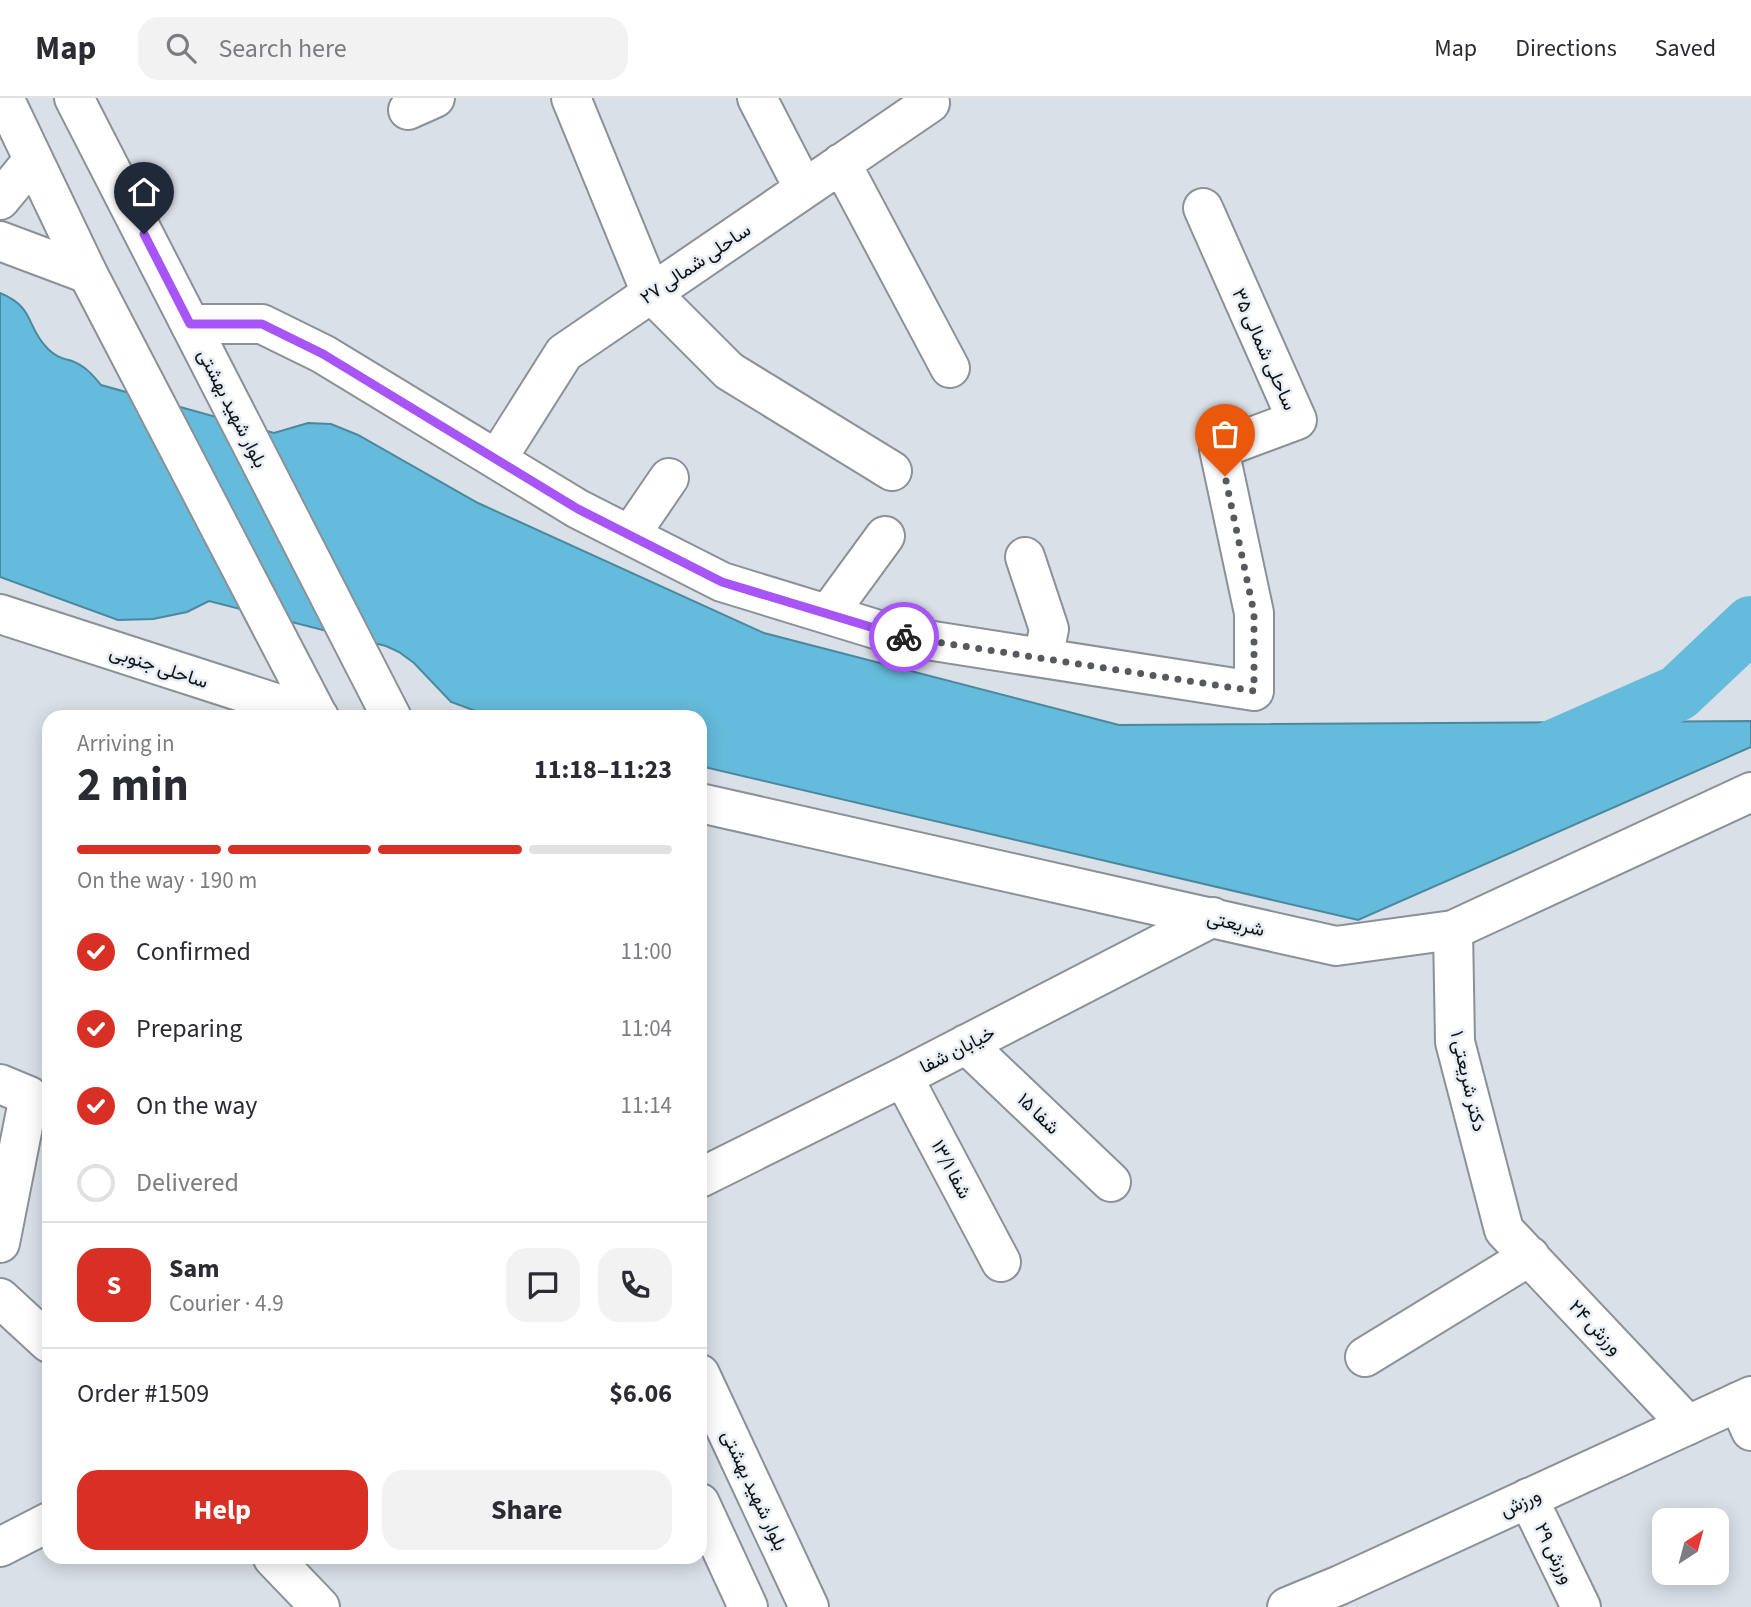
<!DOCTYPE html>
<html lang="en">
<head>
<meta charset="utf-8">
<style>
	:root { --surface:#fff; --page:#f2f2f3; --text:#2b2b33; --muted:#7c7c81; --line:#e1e1e2; --accent:#d93025 }
	body { margin:0; font-family:"Source Sans 3",Vazirmatn,sans-serif; background:var(--page); color:var(--text); height:100vh; display:flex; flex-direction:column; font-size:26px; white-space:nowrap }
	* { box-sizing:border-box; margin:0 }
	p { font-size:23px; color:var(--muted) }
	.icon { flex:none; width:38px; height:38px; fill:none; stroke:currentColor; stroke-width:2; stroke-linecap:round; stroke-linejoin:round }
	.map { position:relative; flex:1; overflow:hidden }
	.panel { position:absolute; left:42px; top:612px; width:665px; height:854px; display:flex; flex-direction:column; background:var(--surface); border-radius:21px; box-shadow:0 4px 18px #0003 }
	.panel>* { flex:none }
	.needle { width:46px; rotate:36deg }
	.fabs { position:absolute; left:1652px; top:1410px; display:grid; gap:14px }
	.fabs a { display:grid; place-items:center; width:77px; height:77px; border-radius:14px; background:var(--surface); box-shadow:0 4px 18px #0003; font-size:35px }
	.pin { position:absolute; display:grid; place-items:center; width:60px; height:60px; color:#fff; margin:-72px -30px; border-radius:50% 50% 50% 0; rotate:-45deg; box-shadow:0 0 7px #0007 }
	.pin .icon { rotate:45deg }
	.courier { position:absolute; display:grid; place-items:center; width:70px; height:70px; margin:-35px; border:5px solid #a855f7; border-radius:50%; background:#fff; color:#222; box-shadow:0 2px 9px #0007 }
	.head em { font-style:normal; font-weight:700 }
	.head div { display:flex; flex-direction:column-reverse }
	.head { display:flex; align-items:center; justify-content:space-between; height:119px; padding:0 35px }
	h1 { font-size:46px; font-weight:700; line-height:52px }
	.bar { display:grid; grid-template-columns:repeat(4,1fr); gap:10px 7px; align-content:center; height:84px; padding:0 35px }
	.bar i { height:9px; border-radius:5px; background:var(--line) }
	.bar .active { background:var(--accent) }
	.bar p { grid-column:span 4 }
	.line { display:flex; align-items:center; gap:18px; padding:0 35px; border-top:2px solid var(--line) }
	.line div { flex:1 }
	.round { display:grid; place-items:center; flex:none; width:74px; height:74px; border-radius:21px; background:var(--page) }
	ol { padding:0 35px; list-style:none }
	li { display:flex; align-items:center; gap:21px; height:77px }
	li p { margin-inline-start:auto }
	li .icon { padding:7px; border-radius:50%; background:var(--accent); color:#fff; stroke-width:4 }
	li:last-child { color:var(--muted) }
	li i { width:38px; height:38px; border:4px solid var(--line); border-radius:50% }
	.button { display:flex; gap:14px; margin-top:auto; padding:14px 35px }
	.button a { flex:1; height:80px; border-radius:21px; background:var(--accent); color:#fff; font-size:28px; font-weight:700; line-height:80px; text-align:center }
	.button a+a { background:var(--page); color:var(--text) }
	header { display:flex; align-items:center; gap:42px; box-sizing:border-box; height:98px; padding:0 35px; background:var(--surface); border-bottom:2px solid var(--line) }
	header strong { font-size:33px }
	nav { display:flex; gap:38px; margin-inline-start:auto; font-size:24px }
	.search { width:490px; height:63px; background:var(--page); display:flex; align-items:center; gap:18px; box-sizing:border-box; padding:0 24px; border-radius:21px; color:var(--muted); font-size:26px }
	.map>svg:first-child { display:block }
	.water { fill:#65bbdb; stroke:#4b889f; stroke-width:2 }
	.lines { fill:none; stroke-linecap:round; stroke-linejoin:round }
	.river { stroke:#65bbdb; stroke-width:56 }
	.minor-casing { stroke:#8a9197; stroke-width:42 }
	.tertiary-casing { stroke:#8a9197; stroke-width:42 }
	.secondary-casing { stroke:#8a9197; stroke-width:42 }
	.minor { stroke:#fff; stroke-width:38 }
	.tertiary { stroke:#fff; stroke-width:38 }
	.secondary { stroke:#fff; stroke-width:38 }
	.done { stroke:#565a5e; stroke-width:7; stroke-dasharray:0 12.6 }
	.route { stroke:#a855f7; stroke-width:9 }
	.labels { text-anchor:middle; stroke-width:5; stroke-linejoin:round; paint-order:stroke }
	.street-label { font-size:19px; fill:#0f1214; stroke:#e6edf4 }
</style>
</head>
<body>
<header>
<strong>Map</strong>
<div class="search"><svg class="icon" aria-label="search" viewBox="0 0 24 24"><circle cx="10" cy="10" r="6"/><path d="M15 15l6 6"/></svg>Search here</div>
<nav><a>Map</a><a>Directions</a><a>Saved</a></nav>
</header>
<div class="map">
<svg width="1751" height="1509" viewBox="0 0 1751 1509">
	<rect width="100%" height="100%" fill="#d9e0e7"/>
	<path class="water" d="M0,195C36,210 25,228 48,251C56,259 62,260 72,263C85,268 93,277 101,287L274,335L308,325L331,326L358,337L478,405L764,535L1119,627L1751,623V649L1358,822L700,668V620L492,619L451,604L414,565L399,554L386,548L209,503L187,514L153,521L118,522L0,479Z"/>
	<g class="lines">
		<path class="river" d="M1544,654L1678,595L1751,526"/>
		<defs>
			<path id="minor" d="M571,0L651,195L729,273L892,373
				M757,0L804,91
				M408,12L435,0
				M841,65L950,270
				M190,226H262L323,256L578,411L722,484L895,537L1254,593V515L1219,351L1297,322L1203,110
				M497,361L564,255L930,5
				M630,437L669,380
				M1025,459L1049,531L1043,560
				M828,516L885,438
				M700,705L1336,848L1453,832L1751,694
				M1453,832L1455,944L1504,1132L1688,1327
				M966,946L1111,1084
				M903,979L1001,1164
				M0,986L29,998L0,1145
				M700,1080L903,979L1213,819
				M0,1200L49,1245
				M1365,1259L1530,1158
				M1738,1304L1751,1333
				M1528,1400L1581,1509
				M0,1449L49,1424
				M273,1460L320,1509"/>
			<path id="tertiary" d="M0,102L33,62
				M0,143L88,176
				M0,516L319,619
				M1287,1509L1340,1487L1751,1298"/>
			<path id="secondary" d="M4,0L88,176L319,620
				M74,0L392,620
				M700,1276L809,1509
				M700,1405L748,1509"/>
		</defs>
		<use href="#minor" class="minor-casing"/>
		<use href="#tertiary" class="tertiary-casing"/>
		<use href="#secondary" class="secondary-casing"/>
		<use href="#minor" class="minor"/>
		<use href="#tertiary" class="tertiary"/>
		<use href="#secondary" class="secondary"/>
	</g>
	<g class="lines">
		<path class="done" d="M904,539L1254,593V515L1225,378"/>
		<path class="route" d="M144,136L190,226H262L323,256L578,411L722,484L904,539"/>
	</g>
	<g class="labels">
		<g class="street-label">
			<text transform="translate(695 165) rotate(-34)" y="7">ساحلی شمالی ۲۷</text>
			<text transform="translate(1265 251) rotate(66)" y="7">ساحلی شمالی ۳۵</text>
			<text transform="translate(233 310) rotate(63)" y="7">بلوار شهید بهشتی</text>
			<text transform="translate(159 568) rotate(18)" y="7">ساحلی جنوبی</text>
			<text transform="translate(1236 825) rotate(13)" y="7">شریعتی</text>
			<text transform="translate(957 951) rotate(-27)" y="7">خیابان شفا</text>
			<text transform="translate(1469 983) rotate(77)" y="7">دکتر شریعتی ۱</text>
			<text transform="translate(1039 1015) rotate(44)" y="7">شفا ۱۵</text>
			<text transform="translate(952 1071) rotate(62)" y="7">شفا ۱۳/۱</text>
			<text transform="translate(1596 1229) rotate(47)" y="7">ورزش ۲۴</text>
			<text transform="translate(755 1392) rotate(65)" y="7">بلوار شهید بهشتی</text>
			<text transform="translate(1520 1404) rotate(-25)" y="7">ورزش</text>
			<text transform="translate(1555 1455) rotate(64)" y="7">ورزش ۲۹</text>
		</g>
	</g>
</svg>
<div class="fabs">
<a><svg class="needle" viewBox="-14 -14 28 28"><path d="M0-13l5 13h-10z" fill="#e53935"/><path d="M0 13l5-13h-10z" fill="#7c7c81"/></svg></a>
</div>
<div class="pin" style="left:1225px;top:378px;background:#ea580c"><svg class="icon" aria-label="bag" viewBox="0 0 24 24"><path d="M5 8h14l-1 12H6zM9 8a3 3 0 0 1 6 0"/></svg></div>
<div class="pin" style="left:144px;top:136px;background:#1f2937"><svg class="icon" aria-label="home" viewBox="0 0 24 24"><path d="M3 11l9-7 9 7M6 9v11h12V9"/></svg></div>
<div class="courier" style="left:904px;top:539px"><svg class="icon" aria-label="bike" viewBox="0 0 24 24"><circle cx="6" cy="16" r="4"/><circle cx="18" cy="16" r="4"/><path d="M6 16l4-8h5l3 8M10 8l3 8H6M13 5h3"/></svg></div>
<section class="panel">
<div class="head"><div><h1>2 min</h1><p>Arriving in</p></div><em>11:18–11:23</em></div>
<div class="bar"><i class="active"></i><i class="active"></i><i class="active"></i><i></i><p>On the way · 190 m</p></div>
<ol>
<li><svg class="icon" aria-label="check" viewBox="0 0 24 24"><path d="M5 12l5 5 9-10"/></svg>Confirmed<p>11:00</p></li>
<li><svg class="icon" aria-label="check" viewBox="0 0 24 24"><path d="M5 12l5 5 9-10"/></svg>Preparing<p>11:04</p></li>
<li><svg class="icon" aria-label="check" viewBox="0 0 24 24"><path d="M5 12l5 5 9-10"/></svg>On the way<p>11:14</p></li>
<li><i></i>Delivered</li>
</ol>
<div class="line" style="height:126px"><b class="round" style="background:var(--accent);color:#fff">S</b><div><b>Sam</b><p>Courier · 4.9</p></div><a class="round"><svg class="icon" aria-label="chat" viewBox="0 0 24 24"><path d="M4 5h16v11H9l-5 4z"/></svg></a><a class="round"><svg class="icon" aria-label="phone" viewBox="0 0 24 24"><path d="M5 4h4l2 5-3 2q2 4 5 5l2-3 5 2v4C11 20 4 13 5 4z"/></svg></a></div>
<div class="line" style="height:91px"><div>Order #1509</div><b>$6.06</b></div>
<div class="button"><a>Help</a><a>Share</a></div>
</section>
</div>
</body>
</html>
